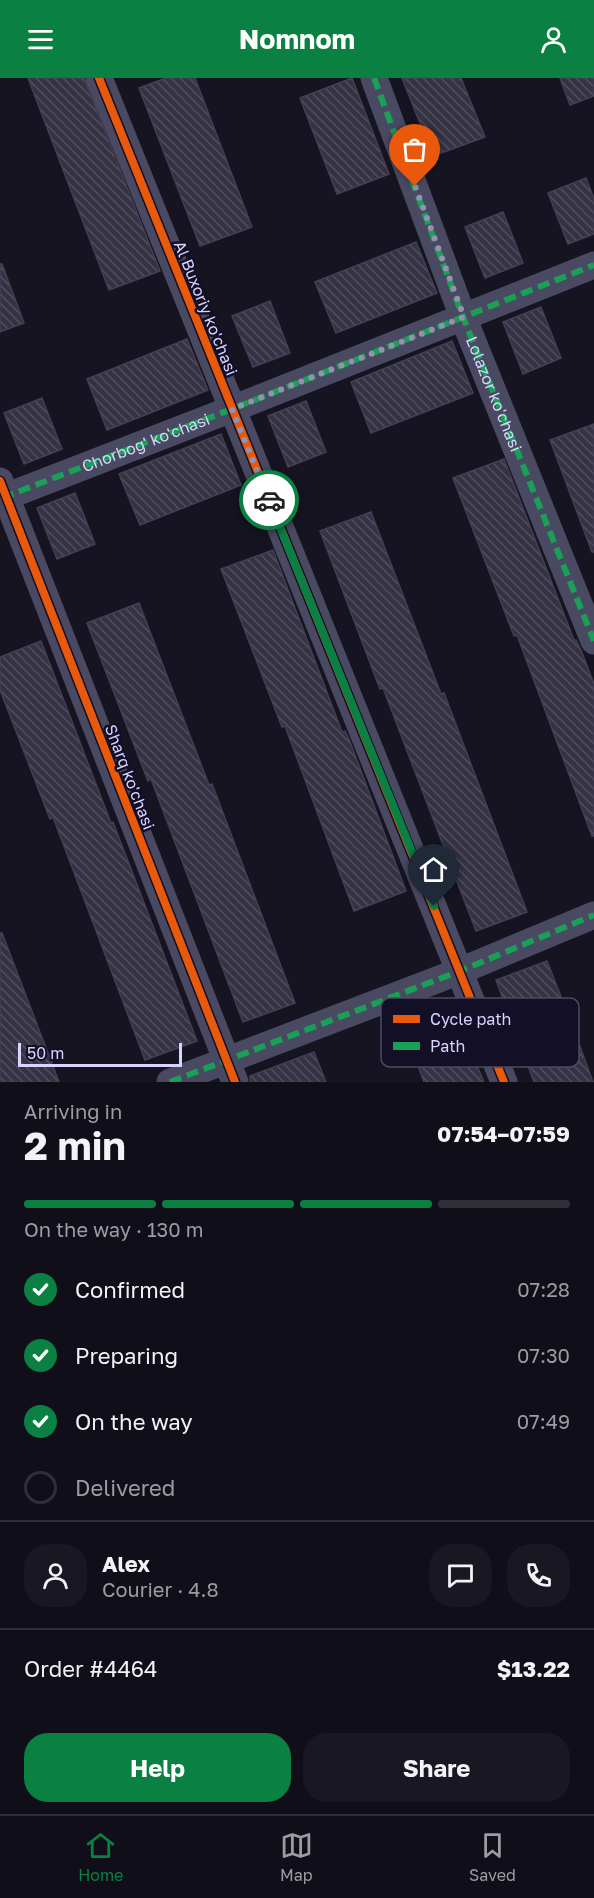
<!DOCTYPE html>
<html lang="en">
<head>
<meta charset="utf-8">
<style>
	:root { --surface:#100f19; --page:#191822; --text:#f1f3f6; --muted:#9c9ca2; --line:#302f38; --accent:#0b8043 }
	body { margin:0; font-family:"Golos Text",sans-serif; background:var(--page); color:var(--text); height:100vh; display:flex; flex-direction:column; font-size:22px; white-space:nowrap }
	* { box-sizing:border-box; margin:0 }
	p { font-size:20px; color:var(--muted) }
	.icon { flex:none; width:33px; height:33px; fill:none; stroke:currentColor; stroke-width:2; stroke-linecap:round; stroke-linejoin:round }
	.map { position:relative; height:1004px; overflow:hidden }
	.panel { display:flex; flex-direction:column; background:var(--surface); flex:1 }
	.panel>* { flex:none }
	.scale { position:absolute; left:18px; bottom:15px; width:164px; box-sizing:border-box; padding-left:6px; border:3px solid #d9d4ff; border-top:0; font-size:16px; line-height:21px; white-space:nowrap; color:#d9d4ff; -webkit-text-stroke:4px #130f26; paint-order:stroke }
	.pin { position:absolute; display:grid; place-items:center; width:51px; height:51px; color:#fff; margin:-62px -26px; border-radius:50% 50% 50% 0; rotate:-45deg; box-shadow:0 0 6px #0007 }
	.pin .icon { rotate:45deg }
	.courier { position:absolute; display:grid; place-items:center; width:60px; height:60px; margin:-30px; border:4px solid #0b8043; border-radius:50%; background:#fff; color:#222; box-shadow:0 2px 8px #0007 }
	.head em { font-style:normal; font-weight:700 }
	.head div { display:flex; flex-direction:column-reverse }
	.head { display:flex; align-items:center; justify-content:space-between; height:102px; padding:0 24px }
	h1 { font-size:39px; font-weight:700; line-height:45px }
	.bar { display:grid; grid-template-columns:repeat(4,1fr); gap:9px 6px; align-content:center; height:72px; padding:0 24px }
	.bar i { height:8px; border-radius:4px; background:var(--line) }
	.bar .active { background:var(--accent) }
	.bar p { grid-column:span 4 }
	.line { display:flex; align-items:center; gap:15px; padding:0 24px; border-top:2px solid var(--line) }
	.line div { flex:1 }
	.round { display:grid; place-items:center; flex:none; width:63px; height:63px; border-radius:24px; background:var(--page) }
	ol { padding:0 24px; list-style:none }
	li { display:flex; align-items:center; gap:18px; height:66px }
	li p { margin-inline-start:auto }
	li .icon { padding:6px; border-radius:50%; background:var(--accent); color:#fff; stroke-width:4 }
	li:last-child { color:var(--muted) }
	li i { width:33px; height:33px; border:3px solid var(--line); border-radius:50% }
	.cta { display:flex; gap:12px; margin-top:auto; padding:12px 24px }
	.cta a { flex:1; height:69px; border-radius:24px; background:var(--accent); color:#fff; font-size:24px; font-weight:700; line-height:69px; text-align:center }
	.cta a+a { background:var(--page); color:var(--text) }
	header { display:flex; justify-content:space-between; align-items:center; height:78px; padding:0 24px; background:var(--accent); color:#fff; font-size:27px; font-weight:700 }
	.tabs { display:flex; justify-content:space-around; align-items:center; height:84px; border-top:2px solid var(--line); background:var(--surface); font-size:16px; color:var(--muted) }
	.tabs a { display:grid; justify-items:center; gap:3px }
	.tabs .active { color:var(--accent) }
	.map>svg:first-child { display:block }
	.building { fill:url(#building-back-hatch); stroke:#433f54; stroke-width:1.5 }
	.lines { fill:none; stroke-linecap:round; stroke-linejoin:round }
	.minor { stroke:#4a4962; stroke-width:27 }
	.quiet { stroke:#1a9f57; stroke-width:6; stroke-dasharray:12 6; stroke-linecap:butt }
	.cycleway-casing { stroke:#130f26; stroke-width:11 }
	.cycleway { stroke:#e8590c; stroke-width:8 }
	.done { stroke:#9591b1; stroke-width:6; stroke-dasharray:0 10.8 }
	.route { stroke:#0b8043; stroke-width:8 }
	.labels { text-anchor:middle; stroke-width:5; stroke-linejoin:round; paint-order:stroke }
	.street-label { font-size:16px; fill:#d9d4ff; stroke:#130f26 }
	.key { fill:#130f26; stroke:#4e4a67; stroke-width:1.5 }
	.key-label { font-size:16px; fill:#d9d4ff }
</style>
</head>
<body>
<header><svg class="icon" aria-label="menu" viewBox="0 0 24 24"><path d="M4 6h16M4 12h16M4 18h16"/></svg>Nomnom<svg class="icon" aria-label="person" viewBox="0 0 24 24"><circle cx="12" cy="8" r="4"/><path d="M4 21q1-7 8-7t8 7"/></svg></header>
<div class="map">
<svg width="594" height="1004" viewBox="0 0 594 1004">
	<defs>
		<pattern id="building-back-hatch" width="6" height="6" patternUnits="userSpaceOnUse" patternTransform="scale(1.5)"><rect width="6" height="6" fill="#343243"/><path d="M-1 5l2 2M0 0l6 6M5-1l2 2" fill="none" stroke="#514f5f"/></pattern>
	</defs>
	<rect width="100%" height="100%" fill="#161421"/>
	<path class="building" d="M28,0H84L160,193L109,212Z
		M166,0H195L252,149L200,168L139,10Z
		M352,0L389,96L337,116L300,20Z
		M402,0H461L485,59L433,78Z
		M560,0H594V18L570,27Z
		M586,100L594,121V156L568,166L548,115Z
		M503,134L523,185L485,200L465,149Z
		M416,164L437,215L336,255L315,204Z
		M0,186H2L24,245L0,254Z
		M270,223L290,275L253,289L232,238Z
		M541,229L561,280L523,296L503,244Z
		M187,261L208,312L107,352L87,301Z
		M452,263L473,315L371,355L351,304Z
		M42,320L62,371L24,386L4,335Z
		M306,323L326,374L288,389L268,338Z
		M594,346V474H592L550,362Z
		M221,356L241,407L140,447L119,396Z
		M504,381L574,562H576L581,572L594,606V758H592L517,557L514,558L453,400Z
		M75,415L95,466L57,481L37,430Z
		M371,434L441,616L444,615L527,834L476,853L383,610L380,611L320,453Z
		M273,472L342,654L345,653L349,661L406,813L354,833L285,648L282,649L221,491Z
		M139,525L209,707L212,706L295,925L243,944L151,701L148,703L87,545Z
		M41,563L111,745L113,744L197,963L145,982L53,739L50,741L0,612V579Z
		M0,855H2L59,1004H0Z
		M547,883L571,944L593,1004H534L510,940L496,902Z
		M452,920L474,981L484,1004H424L414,977L400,939Z
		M314,974L326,1004H250V998Z"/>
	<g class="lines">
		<g class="minor">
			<path d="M99,0L504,1004"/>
			<path id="s1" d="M374,0L463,239L594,563"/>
			<path d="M0,403L235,1004"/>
			<path d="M0,421L232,331L594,187"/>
			<path d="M170,1004L460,893L594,837"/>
		</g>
		<g class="quiet">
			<path d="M374,0L463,239L594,563"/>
			<path id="s2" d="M2,420L232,331L594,187"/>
			<path d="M170,1004L460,893L594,837"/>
		</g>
		<defs>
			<path id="cycleway" d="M99,0L504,1004
				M0,403L235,1004"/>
		</defs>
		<use href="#cycleway" class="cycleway-casing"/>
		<use href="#cycleway" class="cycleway"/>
	</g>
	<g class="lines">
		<path class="done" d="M269,422L232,331L464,239L415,108"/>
		<path class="route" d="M269,422L434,828"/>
	</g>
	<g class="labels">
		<g class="street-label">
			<text transform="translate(206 230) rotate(68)" y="6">Al Buxoriy ko'chasi</text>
			<text dy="6" stroke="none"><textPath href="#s1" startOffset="338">Lolazor ko'chasi</textPath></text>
			<text dy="6" stroke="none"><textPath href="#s2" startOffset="154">Chorbog' ko'chasi</textPath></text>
			<text transform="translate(130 699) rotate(69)" y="6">Sharq ko'chasi</text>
		</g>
	</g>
	<rect x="381" y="920" width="198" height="69" rx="9" class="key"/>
	<rect x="393" y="937" width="27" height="8" fill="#e8590c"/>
	<rect x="393" y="964" width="27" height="8" fill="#1a9f57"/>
	<g class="key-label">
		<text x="430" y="947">Cycle path</text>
		<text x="430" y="974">Path</text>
	</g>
</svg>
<div class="scale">50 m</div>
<div class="pin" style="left:415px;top:108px;background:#ea580c"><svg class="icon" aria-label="bag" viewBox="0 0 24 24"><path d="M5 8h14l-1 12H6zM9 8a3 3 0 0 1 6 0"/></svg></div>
<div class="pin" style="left:434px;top:828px;background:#1f2937"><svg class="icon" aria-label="home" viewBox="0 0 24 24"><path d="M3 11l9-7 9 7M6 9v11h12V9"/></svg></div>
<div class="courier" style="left:269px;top:422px"><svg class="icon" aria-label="car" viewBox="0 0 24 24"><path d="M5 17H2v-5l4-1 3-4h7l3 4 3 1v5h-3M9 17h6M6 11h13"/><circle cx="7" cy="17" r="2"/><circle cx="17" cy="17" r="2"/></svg></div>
</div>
<section class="panel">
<div class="head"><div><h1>2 min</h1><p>Arriving in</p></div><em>07:54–07:59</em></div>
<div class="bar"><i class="active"></i><i class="active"></i><i class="active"></i><i></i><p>On the way · 130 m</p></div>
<ol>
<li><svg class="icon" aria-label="check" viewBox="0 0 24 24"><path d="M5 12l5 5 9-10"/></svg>Confirmed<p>07:28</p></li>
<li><svg class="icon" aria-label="check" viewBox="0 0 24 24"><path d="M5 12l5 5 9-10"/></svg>Preparing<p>07:30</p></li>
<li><svg class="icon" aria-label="check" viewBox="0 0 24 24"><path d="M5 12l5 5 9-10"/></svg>On the way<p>07:49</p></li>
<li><i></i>Delivered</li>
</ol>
<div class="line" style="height:108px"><a class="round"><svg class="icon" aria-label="person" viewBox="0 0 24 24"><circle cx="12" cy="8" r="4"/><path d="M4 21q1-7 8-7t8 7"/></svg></a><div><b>Alex</b><p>Courier · 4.8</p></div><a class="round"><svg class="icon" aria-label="chat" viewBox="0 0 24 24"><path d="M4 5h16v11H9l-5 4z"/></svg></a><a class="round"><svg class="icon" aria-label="phone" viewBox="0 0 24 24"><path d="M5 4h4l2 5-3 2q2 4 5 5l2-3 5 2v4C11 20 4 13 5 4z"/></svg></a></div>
<div class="line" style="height:78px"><div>Order #4464</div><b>$13.22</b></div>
<div class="cta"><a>Help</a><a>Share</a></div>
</section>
<nav class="tabs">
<a class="active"><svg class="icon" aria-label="home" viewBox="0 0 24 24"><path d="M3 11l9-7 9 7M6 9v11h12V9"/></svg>Home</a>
<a><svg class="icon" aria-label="map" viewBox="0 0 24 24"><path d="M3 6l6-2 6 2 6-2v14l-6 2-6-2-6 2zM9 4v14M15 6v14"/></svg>Map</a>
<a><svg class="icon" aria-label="saved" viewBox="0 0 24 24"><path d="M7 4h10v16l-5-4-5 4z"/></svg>Saved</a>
</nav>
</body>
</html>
